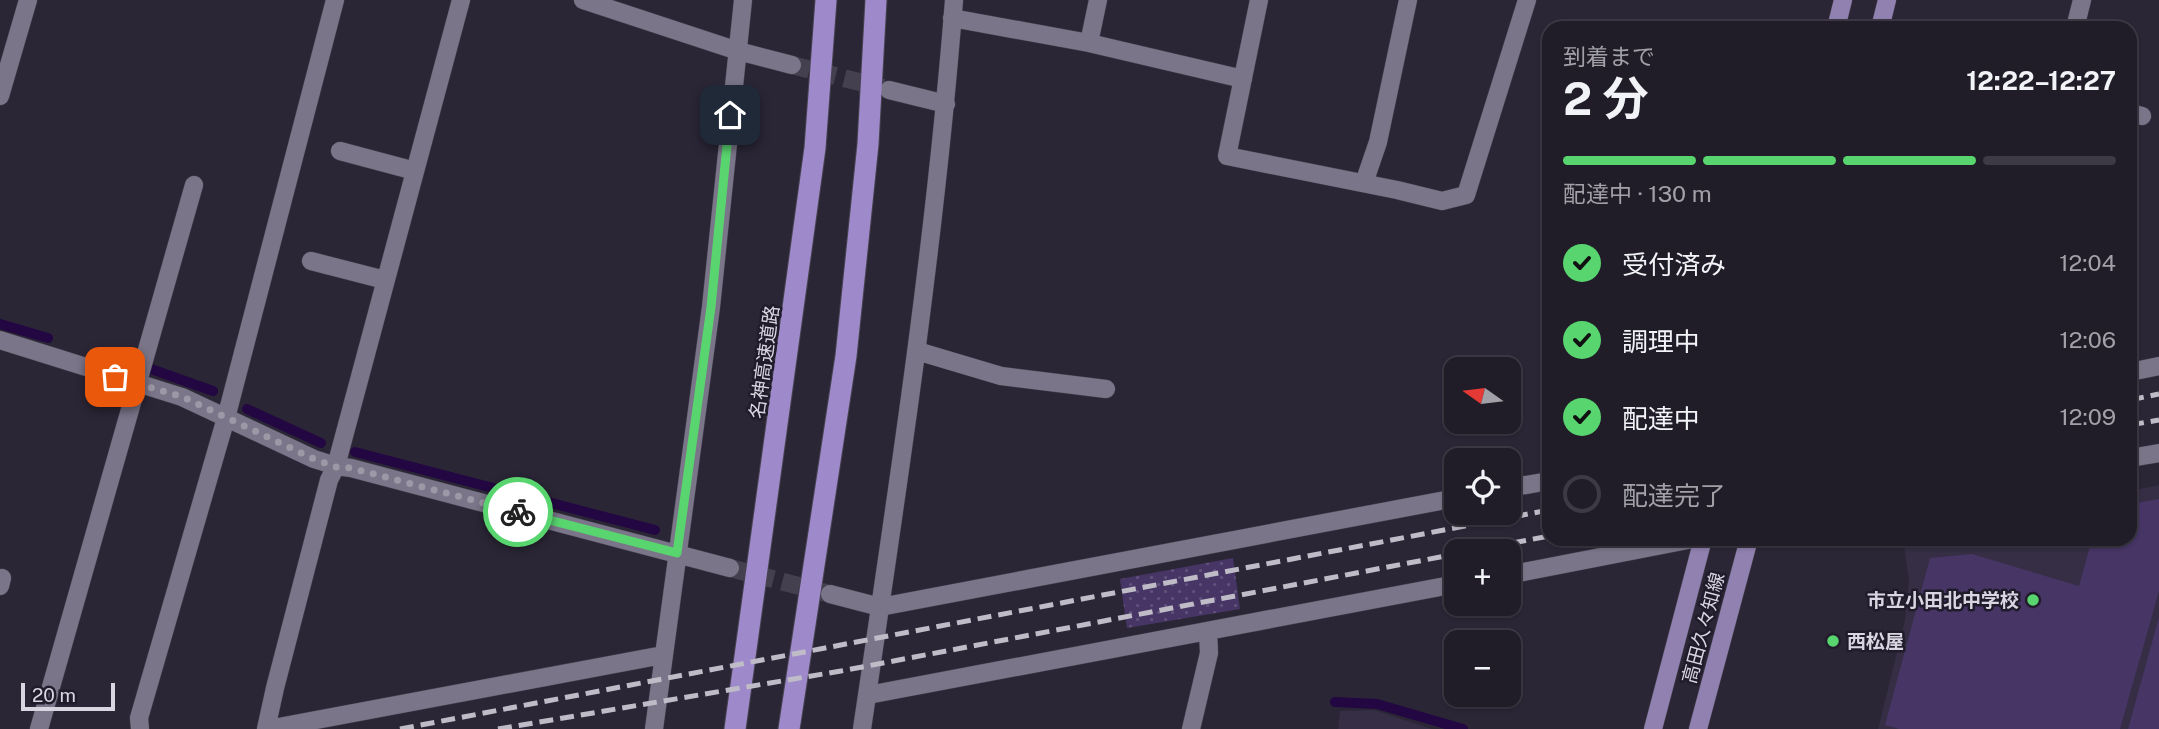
<!DOCTYPE html>
<html lang="ja">
<head>
<meta charset="utf-8">
<style>
	:root { --surface:#201c28; --page:#282530; --text:#f1f3f6; --muted:#a2a1a8; --line:#3d3a45; --accent:#59d56f }
	body { margin:0; font-family:"Public Sans","Noto Sans JP",sans-serif; background:var(--page); color:var(--text); height:100vh; display:flex; flex-direction:column; font-size:26px; white-space:nowrap }
	* { box-sizing:border-box; margin:0 }
	p { font-size:23px; color:var(--muted) }
	.icon { flex:none; width:38px; height:38px; fill:none; stroke:currentColor; stroke-width:2; stroke-linecap:round; stroke-linejoin:round }
	.map { position:relative; flex:1; overflow:hidden }
	.panel { position:absolute; left:1542px; top:21px; width:595px; height:525px; display:flex; flex-direction:column; background:var(--surface); border-radius:21px; box-shadow:0 2px 5px #0004,0 0 0 2px var(--line) }
	.panel>* { flex:none }
	.needle { width:46px; rotate:284deg }
	.tools { position:absolute; left:1444px; top:357px; display:grid; gap:14px }
	.tools a { display:grid; place-items:center; width:77px; height:77px; border-radius:14px; background:var(--surface); box-shadow:0 2px 5px #0004,0 0 0 2px var(--line); font-size:35px }
	.scale { position:absolute; left:21px; bottom:18px; width:94px; box-sizing:border-box; padding-left:7px; border:4px solid #d9d6e1; border-top:0; font-size:19px; line-height:24px; white-space:nowrap; color:#d9d6e1; -webkit-text-stroke:5px #211c2c; paint-order:stroke }
	.pin { position:absolute; display:grid; place-items:center; width:60px; height:60px; color:#fff; margin:-30px; border-radius:14px; box-shadow:0 4px 10px #0006 }
	.courier { position:absolute; display:grid; place-items:center; width:70px; height:70px; margin:-35px; border:5px solid #59d56f; border-radius:50%; background:#fff; color:#222; box-shadow:0 2px 9px #0007 }
	.overview em { font-style:normal; font-weight:700 }
	.overview div { display:flex; flex-direction:column-reverse }
	.overview { display:flex; align-items:center; justify-content:space-between; height:119px; padding:0 21px }
	h1 { font-size:46px; font-weight:700; line-height:52px }
	.bar { display:grid; grid-template-columns:repeat(4,1fr); gap:10px 7px; align-content:center; height:84px; padding:0 21px }
	.bar i { height:9px; border-radius:5px; background:var(--line) }
	.bar .current { background:var(--accent) }
	.bar p { grid-column:span 4 }
	ol { padding:0 21px; list-style:none }
	li { display:flex; align-items:center; gap:21px; height:77px }
	li p { margin-inline-start:auto }
	li .icon { padding:7px; border-radius:50%; background:var(--accent); color:#111; stroke-width:4 }
	li:last-child { color:var(--muted) }
	li i { width:38px; height:38px; border:4px solid var(--line); border-radius:50% }
	.map>svg:first-child { display:block }
	.built { fill:#352e44 }
	.green { fill:url(#green-dots) }
	.pitch { fill:#463565 }
	.lines { fill:none; stroke-linecap:round; stroke-linejoin:round }
	.stream { stroke:#230742; stroke-width:10 }
	.minor-tunnel { stroke:#454050; stroke-width:18; stroke-dasharray:18 9; stroke-linecap:butt }
	.minor-casing { stroke:#474350; stroke-width:19 }
	.major-casing { stroke:#474350; stroke-width:19 }
	.highway-casing { stroke:#474350; stroke-width:23 }
	.minor { stroke:#7b7589; stroke-width:18 }
	.major { stroke:#9081b0; stroke-width:18 }
	.highway { stroke:#9e89ca; stroke-width:21 }
	.rail { stroke:#bfbcc8; stroke-width:5; stroke-dasharray:14 7; stroke-linecap:butt }
	.done { stroke:#9c98a5; stroke-width:7; stroke-dasharray:0 12.6 }
	.route { stroke:#59d56f; stroke-width:9 }
	.poi-dot { fill:#59d56f; stroke:#211c2c; stroke-width:2.5 }
	.labels { text-anchor:middle; stroke-width:5; stroke-linejoin:round; paint-order:stroke }
	.street-label { font-size:19px; fill:#d9d6e1; stroke:#211c2c }
	.poi-label { font-size:19px; font-weight:bold; fill:#d9d6e1; stroke:#211c2c; text-anchor:end }
</style>
</head>
<body>
<div class="map">
<svg width="2159" height="729" viewBox="0 0 2159 729">
	<defs>
		<pattern id="green-dots" width="8" height="8" patternUnits="userSpaceOnUse" patternTransform="scale(1.75)"><rect width="8" height="8" fill="#463565"/><path d="M2 2h.1M6 6h.1" fill="none" stroke="#60527b" stroke-width="1.8" stroke-linecap="round"/></pattern>
	</defs>
	<rect width="100%" height="100%" fill="#2b2636"/>
	<path class="built" d="M2159,485V729H1878L1905,620L1909,581L1903,539H2130V491Z
		M1374,710L1432,729H1338L1340,711Z"/>
	<path class="green" d="M1233,558L1240,609L1127,628L1120,579Z"/>
	<path class="pitch" d="M2159,499V591L2120,729H1899L1885,725L1930,558L1972,554L2079,586L2092,539H2130V504Z
		M2159,617V729H2128Z"/>
	<g class="lines">
		<path class="stream" d="M0,324L48,338
			M99,353L131,363
			M151,369L213,391
			M247,409L321,443
			M355,452L655,530
			M1335,702L1377,704L1463,729"/>
		<path class="minor-tunnel" d="M792,65L883,88
			M730,568L830,594"/>
		<defs>
			<path id="minor" d="M583,0L738,51L792,65
				M1259,0L1227,156L1397,190L1442,201L1466,195L1527,0
				M952,18L1089,43L1098,0
				M2075,28L2082,0
				M1089,43L1243,79
				M889,90L946,104
				M0,96L28,0
				M2130,113L2142,116
				M340,151L415,171
				M1364,183L1378,142L1408,0
				M311,261L385,280
				M0,340L182,397L314,459L336,466L351,468L730,568
				M917,351L1001,376L1106,389
				M2130,372L2159,366
				M2130,458L2159,453
				M1508,488L1549,481
				M1508,575L1693,539
				M0,586L2,578
				M830,594L880,607L1456,498
				M868,695L1456,584
				M39,729L194,185
				M140,729L139,718L226,418L335,0
				M266,729L275,688L329,480L336,466L461,0
				M268,729L663,655
				M654,729L711,307L743,0
				M862,729C898,486 935,245 954,0
				M1191,729L1209,653L1208,631"/>
			<path id="major" d="M1836,28L1843,0
				M1880,28L1887,0
				M1653,729L1703,539
				M1698,729L1749,539"/>
			<path id="highway" d="M735,729L815,148L826,0
				M789,729L846,356L868,144L876,0"/>
		</defs>
		<use href="#minor" class="minor-casing"/>
		<use href="#major" class="major-casing"/>
		<use href="#highway" class="highway-casing"/>
		<use href="#minor" class="minor"/>
		<use href="#major" class="major"/>
		<use href="#highway" class="highway"/>
		<path class="rail" d="M2130,400L2159,394
			M2130,425L2159,420
			M1471,551L1549,536
			M400,729L1549,510
			M498,729L841,671L1456,554"/>
	</g>
	<g class="lines">
		<path class="done" d="M115,377L183,397L314,459L336,467L351,468L518,512"/>
		<path class="route" d="M518,512L677,553L711,307L730,115"/>
	</g>
	<g class="poi-dot">
		<circle cx="2033" cy="600" r="7"/>
		<circle cx="1833" cy="641" r="7"/>
	</g>
	<g class="labels">
		<g class="street-label">
			<text transform="translate(764 362) rotate(-82)" y="7">名神高速道路</text>
			<text transform="translate(1703 628) rotate(-75)" y="7">高田久々知線</text>
		</g>
		<g class="poi-label">
			<text x="2019" y="607">市立小田北中学校</text>
			<text x="1847" y="648" text-anchor="start">西松屋</text>
		</g>
	</g>
</svg>
<div class="tools">
<a><svg class="needle" viewBox="-14 -14 28 28"><path d="M0-13l5 13h-10z" fill="#e53935"/><path d="M0 13l5-13h-10z" fill="#a2a1a8"/></svg></a>
<a><svg class="icon" aria-label="locate" viewBox="0 0 24 24"><circle cx="12" cy="12" r="6"/><path d="M12 2v4M12 18v4M2 12h4M18 12h4"/></svg></a>
<a>+</a>
<a>−</a>
</div>
<div class="scale">20 m</div>
<div class="pin" style="left:115px;top:377px;background:#ea580c"><svg class="icon" aria-label="bag" viewBox="0 0 24 24"><path d="M5 8h14l-1 12H6zM9 8a3 3 0 0 1 6 0"/></svg></div>
<div class="pin" style="left:730px;top:115px;background:#1f2937"><svg class="icon" aria-label="home" viewBox="0 0 24 24"><path d="M3 11l9-7 9 7M6 9v11h12V9"/></svg></div>
<div class="courier" style="left:518px;top:512px"><svg class="icon" aria-label="bike" viewBox="0 0 24 24"><circle cx="6" cy="16" r="4"/><circle cx="18" cy="16" r="4"/><path d="M6 16l4-8h5l3 8M10 8l3 8H6M13 5h3"/></svg></div>
<section class="panel">
<div class="overview"><div><h1>2 分</h1><p>到着まで</p></div><em>12:22–12:27</em></div>
<div class="bar"><i class="current"></i><i class="current"></i><i class="current"></i><i></i><p>配達中 · 130 m</p></div>
<ol>
<li><svg class="icon" aria-label="check" viewBox="0 0 24 24"><path d="M5 12l5 5 9-10"/></svg>受付済み<p>12:04</p></li>
<li><svg class="icon" aria-label="check" viewBox="0 0 24 24"><path d="M5 12l5 5 9-10"/></svg>調理中<p>12:06</p></li>
<li><svg class="icon" aria-label="check" viewBox="0 0 24 24"><path d="M5 12l5 5 9-10"/></svg>配達中<p>12:09</p></li>
<li><i></i>配達完了</li>
</ol>
</section>
</div>
</body>
</html>
